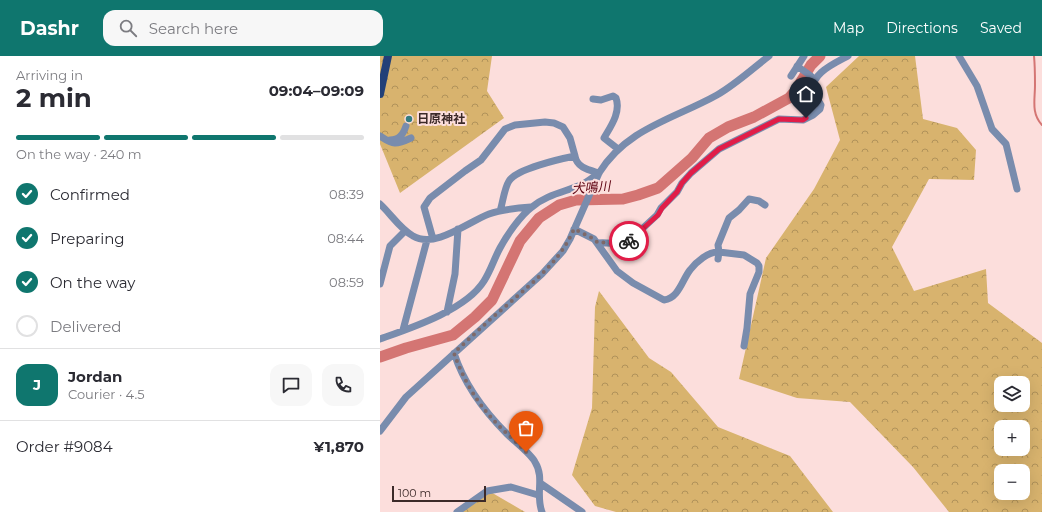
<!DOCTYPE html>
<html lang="en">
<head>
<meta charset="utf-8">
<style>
	:root { --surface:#fff; --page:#f7f7f7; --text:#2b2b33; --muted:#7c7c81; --line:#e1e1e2; --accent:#0f766e }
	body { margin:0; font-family:Montserrat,"Noto Sans JP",sans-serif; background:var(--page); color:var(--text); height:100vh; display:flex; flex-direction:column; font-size:15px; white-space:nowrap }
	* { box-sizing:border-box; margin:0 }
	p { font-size:13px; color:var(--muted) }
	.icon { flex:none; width:22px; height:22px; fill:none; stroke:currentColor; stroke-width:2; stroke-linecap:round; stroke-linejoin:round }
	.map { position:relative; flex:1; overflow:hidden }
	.side { display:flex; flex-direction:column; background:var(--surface); width:380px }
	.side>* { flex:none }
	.controls { position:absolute; left:614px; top:320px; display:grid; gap:8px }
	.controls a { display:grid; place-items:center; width:36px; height:36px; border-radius:8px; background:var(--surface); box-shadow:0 4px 16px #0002; font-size:20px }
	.scale { position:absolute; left:12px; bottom:10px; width:94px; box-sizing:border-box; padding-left:4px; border:2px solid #3c2a29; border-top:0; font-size:11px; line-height:14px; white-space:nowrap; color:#3c2a29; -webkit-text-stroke:3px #fcdedc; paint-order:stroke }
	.pin { position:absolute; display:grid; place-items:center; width:34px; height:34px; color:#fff; margin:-41px -17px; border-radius:50% 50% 50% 0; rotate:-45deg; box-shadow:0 0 4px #0007 }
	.pin .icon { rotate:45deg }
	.courier { position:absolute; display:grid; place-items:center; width:40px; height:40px; margin:-20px; border:3px solid #e11d48; border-radius:50%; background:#fff; color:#222; box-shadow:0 1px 5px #0007 }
	.head em { font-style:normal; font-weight:700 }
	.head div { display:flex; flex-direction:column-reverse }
	.head { display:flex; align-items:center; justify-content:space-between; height:68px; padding:0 16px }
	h1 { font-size:26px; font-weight:700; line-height:30px }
	.bar { display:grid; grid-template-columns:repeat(4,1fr); gap:6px 4px; align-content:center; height:48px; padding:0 16px }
	.bar i { height:5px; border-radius:3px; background:var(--line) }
	.bar .active { background:var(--accent) }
	.bar p { grid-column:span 4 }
	.line { display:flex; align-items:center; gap:10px; padding:0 16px; border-top:1px solid var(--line) }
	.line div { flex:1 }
	.round { display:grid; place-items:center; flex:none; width:42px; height:42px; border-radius:12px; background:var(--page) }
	ol { padding:0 16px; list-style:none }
	li { display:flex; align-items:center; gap:12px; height:44px }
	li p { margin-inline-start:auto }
	li .icon { padding:4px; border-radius:50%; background:var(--accent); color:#fff; stroke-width:4 }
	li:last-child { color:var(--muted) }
	li i { width:22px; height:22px; border:2px solid var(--line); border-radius:50% }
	header { display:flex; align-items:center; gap:24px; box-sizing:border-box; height:56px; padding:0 20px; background:var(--accent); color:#fff }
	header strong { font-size:19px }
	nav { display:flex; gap:22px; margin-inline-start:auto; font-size:14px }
	.search { width:280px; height:36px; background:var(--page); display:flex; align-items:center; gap:10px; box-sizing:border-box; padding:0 14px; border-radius:12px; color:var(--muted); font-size:15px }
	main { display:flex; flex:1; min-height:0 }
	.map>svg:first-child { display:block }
	.forest { fill:url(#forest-crowns); fill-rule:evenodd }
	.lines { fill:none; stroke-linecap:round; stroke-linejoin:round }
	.stream { stroke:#d47573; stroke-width:2 }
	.river { stroke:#d47573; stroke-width:11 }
	.minor { stroke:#798cad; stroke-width:7 }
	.major { stroke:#224078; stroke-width:8 }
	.done { stroke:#7f6968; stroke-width:4; stroke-dasharray:0 7.2 }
	.route { stroke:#e11d48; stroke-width:5 }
	.poi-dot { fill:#347d82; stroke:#fcdedc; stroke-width:1.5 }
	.labels { text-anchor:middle; stroke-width:4; stroke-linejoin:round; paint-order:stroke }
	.poi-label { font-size:12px; font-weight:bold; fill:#3c2a29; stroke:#fcdedc; text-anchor:start }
	.water-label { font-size:13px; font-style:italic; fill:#5d0210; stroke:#fcdedc }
</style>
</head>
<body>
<header>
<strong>Dashr</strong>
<div class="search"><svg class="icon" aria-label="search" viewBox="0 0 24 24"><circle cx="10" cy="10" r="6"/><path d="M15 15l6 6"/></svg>Search here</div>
<nav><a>Map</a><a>Directions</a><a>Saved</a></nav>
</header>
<main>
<section class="side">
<div class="head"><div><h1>2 min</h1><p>Arriving in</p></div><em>09:04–09:09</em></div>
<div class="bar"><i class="active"></i><i class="active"></i><i class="active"></i><i></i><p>On the way · 240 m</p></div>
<ol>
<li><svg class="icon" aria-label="check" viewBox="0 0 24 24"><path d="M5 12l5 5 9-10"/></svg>Confirmed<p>08:39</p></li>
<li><svg class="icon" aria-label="check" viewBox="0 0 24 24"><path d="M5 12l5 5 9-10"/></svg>Preparing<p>08:44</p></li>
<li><svg class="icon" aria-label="check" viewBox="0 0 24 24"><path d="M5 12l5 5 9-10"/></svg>On the way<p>08:59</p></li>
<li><i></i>Delivered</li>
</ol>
<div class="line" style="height:72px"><b class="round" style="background:var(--accent);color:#fff">J</b><div><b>Jordan</b><p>Courier · 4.5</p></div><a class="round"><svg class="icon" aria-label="chat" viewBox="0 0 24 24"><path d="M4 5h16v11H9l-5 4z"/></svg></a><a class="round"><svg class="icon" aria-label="phone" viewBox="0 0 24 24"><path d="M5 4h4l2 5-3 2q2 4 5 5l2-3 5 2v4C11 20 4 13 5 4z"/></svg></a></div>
<div class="line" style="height:52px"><div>Order #9084</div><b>¥1,870</b></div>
</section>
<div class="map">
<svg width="662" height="456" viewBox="0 0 662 456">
	<defs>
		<pattern id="forest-crowns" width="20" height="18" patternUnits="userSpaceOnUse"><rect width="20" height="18" fill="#d8b36e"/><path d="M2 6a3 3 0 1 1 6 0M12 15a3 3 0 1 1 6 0" fill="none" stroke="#b0925a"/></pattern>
	</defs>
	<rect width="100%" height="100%" fill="#fcdedc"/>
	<path class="forest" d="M0,0H112L107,35L124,62L20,137L0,88Z
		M479,0H535L543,63L577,72L596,94L594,124L549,123L512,191L534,235L606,213L608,247L662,287V456H569L533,411L470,346L417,342L359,323L386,202L434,133L460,84L446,31ZM621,327H643V349H621ZM621,371H643V393H621ZM621,415H643V437H621Z
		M219,235L269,302L291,316L338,371L410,400L453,456H236L215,450L192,419L212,352L215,251Z
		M109,435L145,456H80Z"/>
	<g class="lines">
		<path class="stream" d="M654,0C655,10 655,20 655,29C655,44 651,57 662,69"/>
		<path class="river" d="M0,301L26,292L73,279L95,261L112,244L140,185L159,162L179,149L196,144L243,143L258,139L278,132L312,102L329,82L348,71L374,61L409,42L416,34L431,9L440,0"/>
		<path class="minor" d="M579,0L597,30L612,73L626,88L637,133
			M417,10L431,20
			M411,20L424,0
			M213,43L221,44L233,40L236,42C241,56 231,70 224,82L238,93
			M0,80C13,89 16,89 31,82
			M10,84C19,84 23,79 26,70
			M0,148C11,158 20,173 33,180C55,193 88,166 109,158C123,153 137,152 151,151
			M120,155C123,146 124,133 129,125C136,113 180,103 195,100C197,112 209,114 219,117
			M194,173L214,183L237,215L253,227L284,244C299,242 302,224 310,214C316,206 329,195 339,196L338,203
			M53,183L44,151L50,142L85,115L101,104L125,73L135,69L165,66L174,67L183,71L190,82L195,100
			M218,187C229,185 240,191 249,185L277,159L281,152L297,136L302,127L311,117L339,93L399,63L423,64L433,59L440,53L441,49C439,45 435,42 434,38C427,19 455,7 468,0
			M0,228L10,190L25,175
			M67,256L75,218L78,173
			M23,274L47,184
			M0,283C31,272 86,254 104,225C111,214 114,203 120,192C127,179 140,160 152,151C166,139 184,136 201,129C207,126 213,121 219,117
			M364,290L367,272L370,238L379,216V210L377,207L364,199L339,196L338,189L349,162L359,154L369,143L379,145L385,149
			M74,297C84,328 104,355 127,378C134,385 151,398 155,406C165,422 155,438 162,456
			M0,375L26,341L162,218L183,195L190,183L219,117C247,72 294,63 337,39C356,28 372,13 389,0
			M160,427L202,456
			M77,456L107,435L131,431L158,439"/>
		<path class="major" d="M0,38L8,0"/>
	</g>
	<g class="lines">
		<path class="done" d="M146,396C134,384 120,372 109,359C94,342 81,318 74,297C91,281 108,265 126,250C153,226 180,206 194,173L214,183L218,187C228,185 240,191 249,185"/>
		<path class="route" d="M249,185L278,159L282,152L297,136L302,127L311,117L339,93L399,63L423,64L426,62"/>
	</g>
	<circle class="poi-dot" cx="29" cy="63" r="4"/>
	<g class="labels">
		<g class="poi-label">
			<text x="37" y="67">日原神社</text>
		</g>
		<g class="water-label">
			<text transform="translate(211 131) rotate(-4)" y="5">犬鳴川</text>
		</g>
	</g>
</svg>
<div class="controls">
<a><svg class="icon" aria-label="layers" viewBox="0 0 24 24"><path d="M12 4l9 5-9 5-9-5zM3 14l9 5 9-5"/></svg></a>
<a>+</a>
<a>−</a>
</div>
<div class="scale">100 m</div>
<div class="pin" style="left:146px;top:396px;background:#ea580c"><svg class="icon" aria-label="bag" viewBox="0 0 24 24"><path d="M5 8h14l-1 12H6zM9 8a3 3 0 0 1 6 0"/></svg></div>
<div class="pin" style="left:426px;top:62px;background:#1f2937"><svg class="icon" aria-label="home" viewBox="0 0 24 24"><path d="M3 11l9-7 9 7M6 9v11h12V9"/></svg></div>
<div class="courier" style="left:249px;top:185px"><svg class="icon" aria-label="bike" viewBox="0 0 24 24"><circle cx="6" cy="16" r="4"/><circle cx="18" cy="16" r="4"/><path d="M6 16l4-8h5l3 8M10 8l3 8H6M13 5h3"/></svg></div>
</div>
</main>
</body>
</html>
